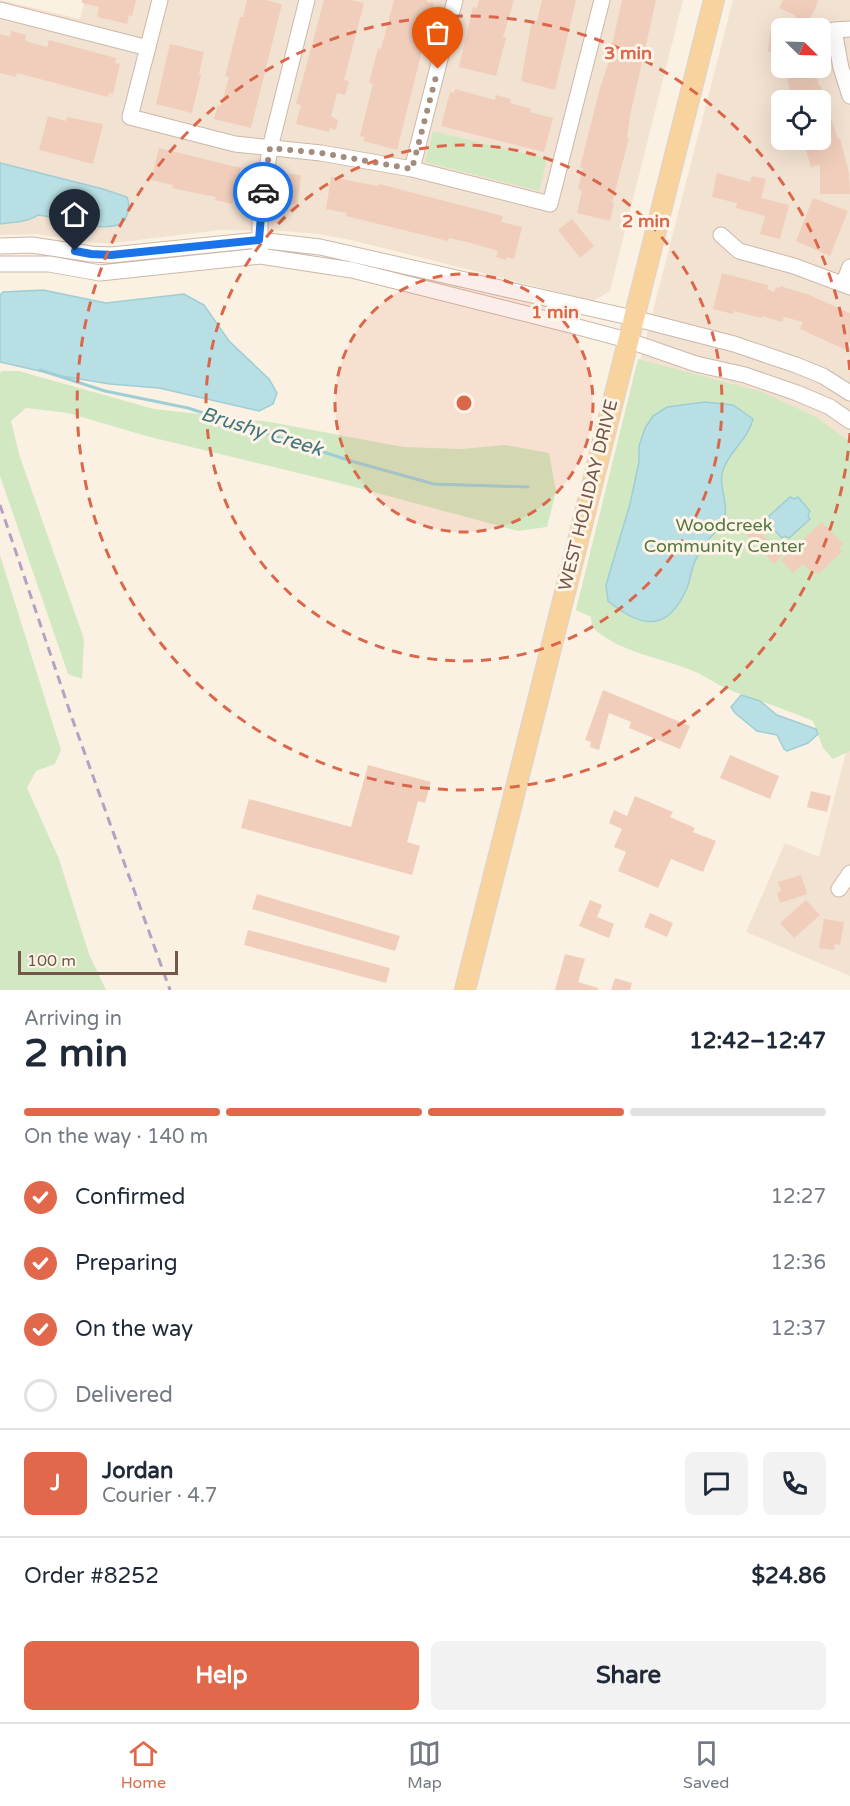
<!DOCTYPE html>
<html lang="en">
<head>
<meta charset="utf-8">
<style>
	:root { --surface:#fff; --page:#f2f2f3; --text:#1f2937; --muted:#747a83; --line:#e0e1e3; --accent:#e1684b }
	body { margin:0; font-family:"Varela Round",sans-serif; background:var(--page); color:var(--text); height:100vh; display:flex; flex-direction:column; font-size:22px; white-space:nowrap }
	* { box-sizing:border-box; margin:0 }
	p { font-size:20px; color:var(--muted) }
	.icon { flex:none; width:33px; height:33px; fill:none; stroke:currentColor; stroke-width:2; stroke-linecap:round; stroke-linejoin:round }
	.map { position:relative; height:990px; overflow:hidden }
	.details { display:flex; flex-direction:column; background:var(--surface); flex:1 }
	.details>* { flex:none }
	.needle { width:39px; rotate:113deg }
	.tools { position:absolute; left:771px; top:18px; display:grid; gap:12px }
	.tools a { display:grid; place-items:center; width:60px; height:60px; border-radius:9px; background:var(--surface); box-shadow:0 6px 24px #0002; font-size:30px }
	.scale { position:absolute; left:18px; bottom:15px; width:160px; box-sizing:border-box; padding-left:6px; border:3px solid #72574a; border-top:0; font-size:16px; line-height:21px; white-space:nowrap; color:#72574a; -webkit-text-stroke:4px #fef5e8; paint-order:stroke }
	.pin { position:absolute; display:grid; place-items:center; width:51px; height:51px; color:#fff; margin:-62px -26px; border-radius:50% 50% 50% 0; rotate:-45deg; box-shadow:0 0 6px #0007 }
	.pin .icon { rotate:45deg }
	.courier { position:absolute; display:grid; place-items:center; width:60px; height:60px; margin:-30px; border:4px solid #1a73e8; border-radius:50%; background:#fff; color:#222; box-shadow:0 2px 8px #0007 }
	.summary em { font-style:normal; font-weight:700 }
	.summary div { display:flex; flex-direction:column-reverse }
	.summary { display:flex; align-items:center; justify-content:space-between; height:102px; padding:0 24px }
	h1 { font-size:39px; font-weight:700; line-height:45px }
	.bar { display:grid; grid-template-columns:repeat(4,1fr); gap:9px 6px; align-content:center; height:72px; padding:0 24px }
	.bar i { height:8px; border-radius:4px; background:var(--line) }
	.bar .on { background:var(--accent) }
	.bar p { grid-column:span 4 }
	.line { display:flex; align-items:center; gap:15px; padding:0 24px; border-top:2px solid var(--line) }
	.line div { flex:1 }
	.round { display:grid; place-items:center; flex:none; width:63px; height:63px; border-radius:9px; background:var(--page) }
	ol { padding:0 24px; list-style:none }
	li { display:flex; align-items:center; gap:18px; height:66px }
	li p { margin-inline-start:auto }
	li .icon { padding:6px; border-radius:50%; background:var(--accent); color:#fff; stroke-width:4 }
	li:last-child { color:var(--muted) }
	li i { width:33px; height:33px; border:3px solid var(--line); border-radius:50% }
	.primary-button { display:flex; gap:12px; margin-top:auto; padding:12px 24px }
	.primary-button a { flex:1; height:69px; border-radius:9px; background:var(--accent); color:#fff; font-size:24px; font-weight:700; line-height:69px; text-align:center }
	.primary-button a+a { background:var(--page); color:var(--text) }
	.menu { display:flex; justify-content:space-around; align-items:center; height:84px; border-top:2px solid var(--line); background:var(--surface); font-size:16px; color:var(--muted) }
	.menu a { display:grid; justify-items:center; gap:3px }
	.menu .on { color:var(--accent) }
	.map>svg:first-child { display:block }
	.residential { fill:#f2e2d1; fill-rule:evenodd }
	.green { fill:#d2e8c2 }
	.water { fill:#b8dfe4; stroke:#9eced5; stroke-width:1.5 }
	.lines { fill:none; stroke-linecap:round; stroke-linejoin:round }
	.stream { stroke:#9eced5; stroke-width:3 }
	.building { fill:#f0cebb }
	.minor-casing { stroke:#ccb8aa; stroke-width:17 }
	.major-casing { stroke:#dad3d0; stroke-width:22 }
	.minor { stroke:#fff; stroke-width:15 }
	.major { stroke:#f8d39d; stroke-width:20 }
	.rail { stroke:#b3a2c4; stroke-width:3; stroke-dasharray:9 6; stroke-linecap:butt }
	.done { stroke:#a28d7f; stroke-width:6; stroke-dasharray:0 10.8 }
	.route { stroke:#1a73e8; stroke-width:8 }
	.ring { fill:none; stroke:#db674b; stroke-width:3; stroke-dasharray:10 8 }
	.labels { text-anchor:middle; stroke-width:6; stroke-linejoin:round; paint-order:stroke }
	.street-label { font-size:18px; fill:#72574a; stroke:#fef5e8 }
	.park-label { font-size:18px; fill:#547842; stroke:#fef5e8 }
	.water-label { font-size:20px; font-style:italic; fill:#41767e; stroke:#fef5e8 }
	.centre { fill:#db674b; stroke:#fef5e8; stroke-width:3 }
	.ring-label { font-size:18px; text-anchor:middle; font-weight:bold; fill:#db674b; stroke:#fef5e8; stroke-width:6; stroke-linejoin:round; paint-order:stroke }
</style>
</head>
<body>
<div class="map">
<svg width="850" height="990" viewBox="0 0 850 990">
	<rect width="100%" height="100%" fill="#fbf1e2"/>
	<path class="residential" d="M0,0L80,19L85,0H683L610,291L593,301L351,240L318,234L284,231L220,230L113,243H91L36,234L0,235Z
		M733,0H850V724L576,610ZM782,28H820V68H782ZM782,100H820V140H782Z
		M850,737V976L746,932L785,843L819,857Z"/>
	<path class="green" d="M433,131L547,159L539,191L425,162Z
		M638,359L762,392L816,417L850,442V751L833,759L823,748L813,721C786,709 758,701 730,690C717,685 706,676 693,671C660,657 620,653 592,627L591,617L576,610Z
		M2,371H19L154,409L270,422L403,447L462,449L505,445L549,453L556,491L547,527L518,531L347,485L146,436L68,413L26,408L11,421L19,454L84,639L82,679L68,674L0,476V373Z
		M0,555L61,750L55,764L36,771L27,788L59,859L89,954L106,990H0Z"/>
	<path class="water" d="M0,163L103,189L127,197C129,203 129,205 128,211C127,215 126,220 122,223C103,234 60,217 38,215C29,222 12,222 0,224Z
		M43,290L106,303L184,294L204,305L229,341L269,379L277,393L273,404L259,411L159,388L110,384L61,376L0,362V295L3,292Z
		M705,402L733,405L753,419C748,440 729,451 723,470C718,486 728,500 725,516C723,529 710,535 704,545C701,549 699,553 697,557C691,567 691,578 687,588C668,632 642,629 608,601L606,585L630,504L639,462V446L645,428L653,416L667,407Z
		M790,497L794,499L798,497L810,511L808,515L810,519L789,538L785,536L782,538L769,524V516Z
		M741,695L760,701L777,715L816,729L818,734L808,743L787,751L784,749L777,735L757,731L735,713L731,707Z"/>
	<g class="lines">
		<path class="stream" d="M40,370L105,391L188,408L351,461L434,484L528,487"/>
	</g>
	<path class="building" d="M82,0H136L132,16L129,15L127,24L97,17L99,7L82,3Z
		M247,0H265L282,4L251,128L214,119L218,105L221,106L229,77L225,76L229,61L240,17H243Z
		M324,0H351L364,3L344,80L349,81L345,95L337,93L331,116L338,120L336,130L330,128L329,132L296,124L301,105L296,104Z
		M394,0H427V2L434,3L397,150L363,141L365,137L360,136L373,84L369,83L378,48L381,49Z
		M479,0H514L503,37L506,38L496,76L459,67L473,7L477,8Z
		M542,0H576L555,90L521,81L532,20L537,21Z
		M622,0H656L630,116L627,138H629L612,203H614L610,221L577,213L582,191L578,189L583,168L580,167L600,88L608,64Z
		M783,0H819L806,27L794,21L796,16L779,8Z
		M11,31L26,35L25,41L47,47L49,40L116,58L115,63L120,64L113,94L109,93L108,97L17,73L16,77L0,73V34L10,37Z
		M770,31L782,32V53L768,52Z
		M170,44L204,52L199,74L201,75L192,113L156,104Z
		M785,68H815L819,86H821L828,111L838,139L840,138L849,173L850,194H820V165L811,167L803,140H820V100H792Z
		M455,89L495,100L496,95L511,99L510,103L531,109L530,112L553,118L544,152L441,126L450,92L454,93Z
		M48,116L66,121L67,117L103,124L93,164L39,150Z
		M159,148L241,168L232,204L215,200L216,197L172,188L173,185L151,180Z
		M284,173L301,175L297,205L281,203Z
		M717,173L750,182L752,176L766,179L761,198L789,205L780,239L760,234L765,216L736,208L737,203L712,197Z
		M331,177L378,186L379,184L503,216L501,222L522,227L514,259L506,257V260L496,257L498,251L471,243L449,238L448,241L346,216L347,213L326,209Z
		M813,198L848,211L830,256L796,241Z
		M572,219L594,246L580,258L558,230Z
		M722,273L768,285L767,289L774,292L776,287L779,288L780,286L807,294L850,313V340L846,350L800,329L803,322L784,317L782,322L762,316V318L734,311L733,314L713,309Z
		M750,521L782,556L774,564L741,529Z
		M822,522L843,544L839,548L843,551L818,574L814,570L811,573L803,564L793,573L781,560Z
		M603,690L690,726L680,749L629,728L631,722L609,713L599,750L590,747L591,742L585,740Z
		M730,755L779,776L770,799L720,778Z
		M368,765L431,782L425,803L418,801L407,842L420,846L412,875L241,828L249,799L351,827Z
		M811,791L831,796L827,812L807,807Z
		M635,796L673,812L670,817L695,828L693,832L716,841L703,872L671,859L658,888L618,871L626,852L614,847L622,829L609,823L614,810L627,816Z
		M801,875L807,894L780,903L777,893L781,891L778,882Z
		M257,894L400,936L395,951L252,909Z
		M590,900L602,905L597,917L614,924L609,938L579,926Z
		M806,900L820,915L794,938L780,923Z
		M650,913L673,923L667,937L644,927Z
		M824,919L844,922L840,945L835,944L834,950L819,948Z
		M248,930L390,968L386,983L244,945Z
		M565,954L585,959L578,982L598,988V990H555Z
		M615,978L632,983L630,990H611Z"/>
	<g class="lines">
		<defs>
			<path id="minor" d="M160,0L130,117L235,144L321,153L412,169L550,204L602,0
				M0,10L148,48
				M850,29L834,30L841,68L850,96
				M412,169L455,0
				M721,235L739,251L794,266L850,287
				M0,246L32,245L91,254L111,255L259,240L320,247L633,318L734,344L796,365L823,376L850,393
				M260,250V216L270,148L307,0
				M0,264H49L100,273L260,256L352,270L582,328L627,340L696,364L745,375L797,393L830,407L850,421
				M843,284L850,267
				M839,889L850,873"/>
			<path id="major" d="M465,990L714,0"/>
		</defs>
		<use href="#minor" class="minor-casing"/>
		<use href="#major" class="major-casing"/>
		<use href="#minor" class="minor"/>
		<use href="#major" class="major"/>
		<path class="rail" d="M0,505L72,718L170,990"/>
	</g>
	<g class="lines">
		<path class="done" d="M263,192L270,148L321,153L412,169L438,69"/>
		<path class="route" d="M75,251L91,254L111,255L259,240L263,192"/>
	</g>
	<circle cx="464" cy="403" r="129" fill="#db674b" fill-opacity=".12"/>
	<g class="ring">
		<circle cx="464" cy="403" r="129"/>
		<circle cx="464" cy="403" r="258"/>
		<path d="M850 433A387 387 0 1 1 850 373"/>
	</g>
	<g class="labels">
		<g class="street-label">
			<text transform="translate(588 495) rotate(-76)" y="6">WEST HOLIDAY DRIVE</text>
		</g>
		<g class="park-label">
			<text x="724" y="531">Woodcreek<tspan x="724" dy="21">Community Center</tspan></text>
		</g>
		<g class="water-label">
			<text transform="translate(262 431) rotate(17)" y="7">Brushy Creek</text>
		</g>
	</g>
	<circle cx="464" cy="403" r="9" class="centre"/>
	<g class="ring-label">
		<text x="628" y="59">3 min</text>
		<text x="646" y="227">2 min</text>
		<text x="555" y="318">1 min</text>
	</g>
</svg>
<div class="tools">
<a><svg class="needle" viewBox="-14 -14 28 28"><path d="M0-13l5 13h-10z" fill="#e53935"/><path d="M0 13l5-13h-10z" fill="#747a83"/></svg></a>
<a><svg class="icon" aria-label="locate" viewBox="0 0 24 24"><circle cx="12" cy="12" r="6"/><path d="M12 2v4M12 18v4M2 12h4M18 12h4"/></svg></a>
</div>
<div class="scale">100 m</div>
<div class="pin" style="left:438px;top:69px;background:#ea580c"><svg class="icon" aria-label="bag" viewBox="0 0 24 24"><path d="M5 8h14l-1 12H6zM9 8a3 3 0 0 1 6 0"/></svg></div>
<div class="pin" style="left:75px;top:251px;background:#1f2937"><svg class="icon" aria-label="home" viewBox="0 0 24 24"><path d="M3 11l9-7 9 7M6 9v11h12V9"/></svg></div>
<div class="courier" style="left:263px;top:192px"><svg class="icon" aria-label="car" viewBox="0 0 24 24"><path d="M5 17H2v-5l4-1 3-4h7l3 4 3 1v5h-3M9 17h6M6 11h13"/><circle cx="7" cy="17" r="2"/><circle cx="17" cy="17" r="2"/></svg></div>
</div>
<section class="details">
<div class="summary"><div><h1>2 min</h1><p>Arriving in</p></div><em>12:42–12:47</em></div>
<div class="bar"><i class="on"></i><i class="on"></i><i class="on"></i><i></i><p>On the way · 140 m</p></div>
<ol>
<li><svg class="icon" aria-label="check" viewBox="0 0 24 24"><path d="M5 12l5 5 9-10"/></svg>Confirmed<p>12:27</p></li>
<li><svg class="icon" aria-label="check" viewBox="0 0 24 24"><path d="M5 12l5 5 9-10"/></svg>Preparing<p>12:36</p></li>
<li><svg class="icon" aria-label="check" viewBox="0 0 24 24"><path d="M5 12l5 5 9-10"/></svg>On the way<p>12:37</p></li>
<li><i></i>Delivered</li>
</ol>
<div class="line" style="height:108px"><b class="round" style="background:var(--accent);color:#fff">J</b><div><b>Jordan</b><p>Courier · 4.7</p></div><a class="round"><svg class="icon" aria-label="chat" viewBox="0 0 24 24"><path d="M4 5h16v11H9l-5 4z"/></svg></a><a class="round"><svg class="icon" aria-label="phone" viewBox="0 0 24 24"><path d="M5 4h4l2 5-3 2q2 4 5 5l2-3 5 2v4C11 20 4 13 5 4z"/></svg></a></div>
<div class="line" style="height:78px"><div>Order #8252</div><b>$24.86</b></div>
<div class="primary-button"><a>Help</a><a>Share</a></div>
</section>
<nav class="menu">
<a class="on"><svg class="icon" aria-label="home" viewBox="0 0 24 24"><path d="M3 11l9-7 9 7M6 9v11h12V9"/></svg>Home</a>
<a><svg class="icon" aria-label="map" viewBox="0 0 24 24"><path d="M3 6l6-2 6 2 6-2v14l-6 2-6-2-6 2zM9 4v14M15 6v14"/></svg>Map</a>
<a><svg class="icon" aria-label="saved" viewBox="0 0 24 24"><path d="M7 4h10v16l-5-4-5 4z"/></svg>Saved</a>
</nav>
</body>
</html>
